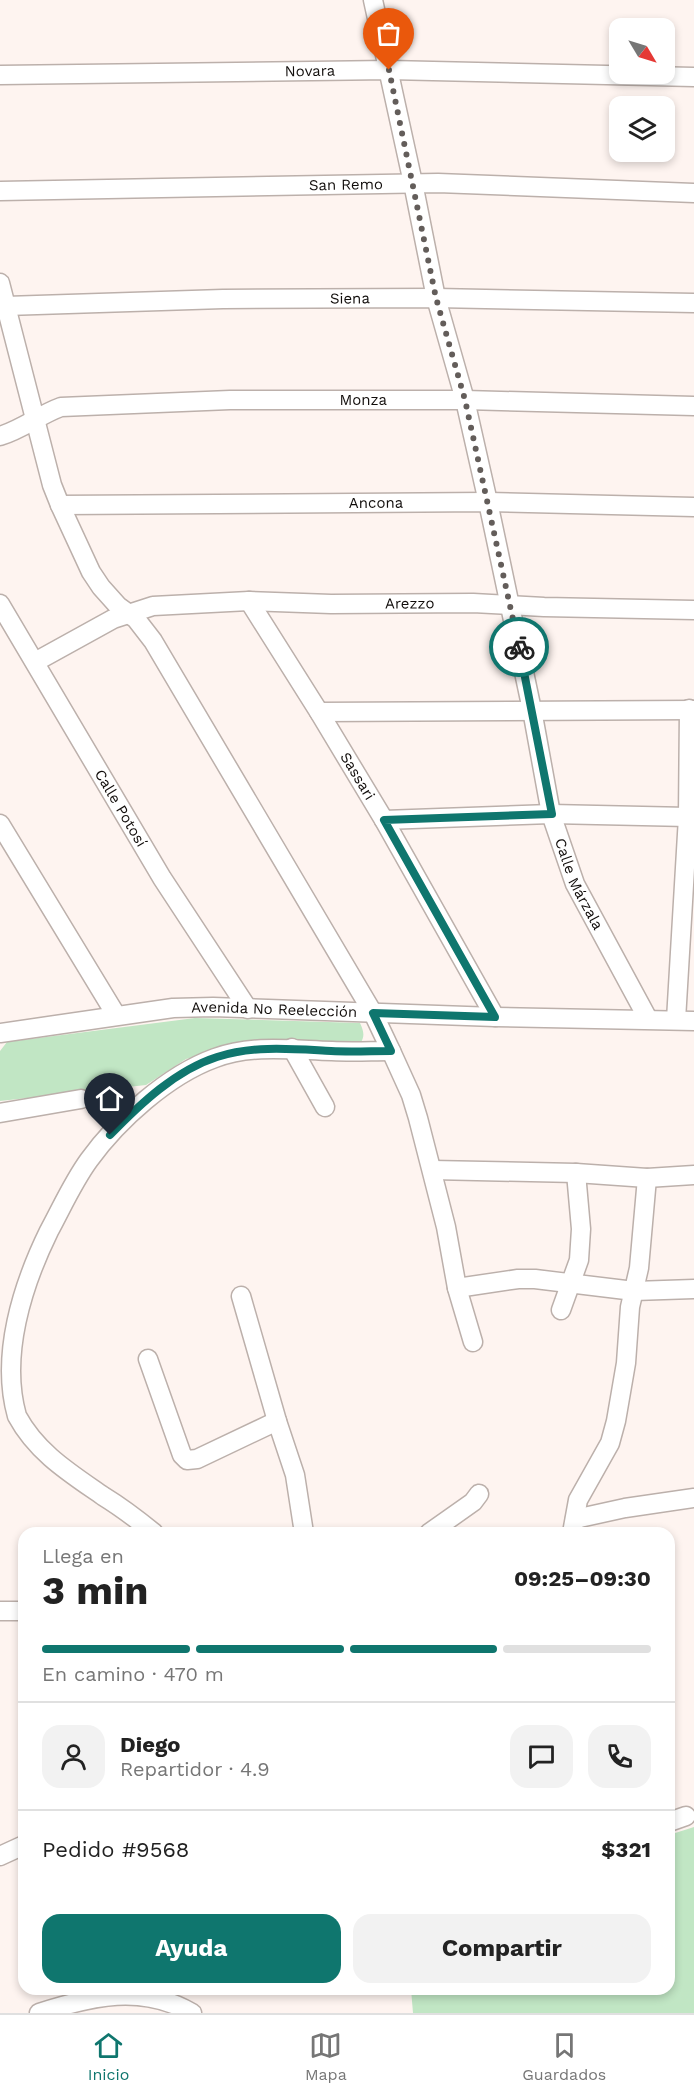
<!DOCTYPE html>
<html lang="es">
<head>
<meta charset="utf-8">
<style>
	:root { --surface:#fff; --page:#f2f2f2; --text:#222; --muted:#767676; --line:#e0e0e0; --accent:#0f766e }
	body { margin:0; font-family:"Work Sans",sans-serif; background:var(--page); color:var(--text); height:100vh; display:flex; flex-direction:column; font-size:22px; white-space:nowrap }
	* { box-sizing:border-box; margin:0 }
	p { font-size:20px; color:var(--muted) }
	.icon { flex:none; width:33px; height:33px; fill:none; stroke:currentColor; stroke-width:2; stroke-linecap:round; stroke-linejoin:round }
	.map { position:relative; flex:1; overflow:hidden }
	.side { position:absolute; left:18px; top:1527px; width:657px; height:468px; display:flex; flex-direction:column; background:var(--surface); border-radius:18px; box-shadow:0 3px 9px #0003 }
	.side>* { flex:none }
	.needle { width:39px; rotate:128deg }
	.fabs { position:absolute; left:609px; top:18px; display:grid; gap:12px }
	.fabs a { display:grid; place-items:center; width:66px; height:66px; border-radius:12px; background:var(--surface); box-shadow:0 3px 9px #0003; font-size:30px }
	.pin { position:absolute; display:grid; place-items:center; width:51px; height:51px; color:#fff; margin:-62px -26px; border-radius:50% 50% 50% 0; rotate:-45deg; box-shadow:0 0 6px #0007 }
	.pin .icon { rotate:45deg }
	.courier { position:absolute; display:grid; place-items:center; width:60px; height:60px; margin:-30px; border:4px solid #0f766e; border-radius:50%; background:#fff; color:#222; box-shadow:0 2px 8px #0007 }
	.summary em { font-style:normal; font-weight:700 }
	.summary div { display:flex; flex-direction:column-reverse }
	.summary { display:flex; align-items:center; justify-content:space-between; height:102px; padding:0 24px }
	h1 { font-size:39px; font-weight:700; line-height:45px }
	.bar { display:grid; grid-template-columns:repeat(4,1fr); gap:9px 6px; align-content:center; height:72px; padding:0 24px }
	.bar i { height:8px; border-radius:4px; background:var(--line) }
	.bar .current { background:var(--accent) }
	.bar p { grid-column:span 4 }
	.line { display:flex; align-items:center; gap:15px; padding:0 24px; border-top:2px solid var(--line) }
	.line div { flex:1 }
	.round { display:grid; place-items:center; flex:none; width:63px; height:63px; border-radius:18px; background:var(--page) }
	.button { display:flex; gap:12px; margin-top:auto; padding:12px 24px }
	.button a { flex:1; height:69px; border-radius:18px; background:var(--accent); color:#fff; font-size:24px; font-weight:700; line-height:69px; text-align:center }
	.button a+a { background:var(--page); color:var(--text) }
	.tabs { display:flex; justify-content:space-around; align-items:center; height:84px; border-top:2px solid var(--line); background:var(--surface); font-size:16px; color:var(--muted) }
	.tabs a { display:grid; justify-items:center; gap:3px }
	.tabs .current { color:var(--accent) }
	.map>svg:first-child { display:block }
	.green { fill:#c1e6c4 }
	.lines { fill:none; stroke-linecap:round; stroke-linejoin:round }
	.minor-casing { stroke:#bcb0ab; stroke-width:21 }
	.minor { stroke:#fff; stroke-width:18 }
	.done { stroke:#635d5a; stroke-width:6; stroke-dasharray:0 10.8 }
	.route { stroke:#0f766e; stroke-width:8 }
	.labels { text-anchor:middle; stroke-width:5; stroke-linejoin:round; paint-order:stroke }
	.street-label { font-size:15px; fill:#100c0a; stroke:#fff }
</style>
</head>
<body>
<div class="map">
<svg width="694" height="2013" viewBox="0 0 694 2013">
	<rect width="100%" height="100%" fill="#fef4f0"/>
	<path class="green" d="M195,1018L360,1023C364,1032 365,1036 360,1044L239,1045L186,1059L146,1085L0,1101V1051L7,1042Z
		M694,1827V2013H413L411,1989H669V1835Z"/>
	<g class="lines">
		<defs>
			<g id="minor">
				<path id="s1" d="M373,0L413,183L436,298L465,400L488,502L532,710L551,814L575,884L648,1019"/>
				<path id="s2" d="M0,75L389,70L694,77"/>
				<path id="s3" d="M0,191L438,183L694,193"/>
				<path d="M0,283L52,485L60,505L91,572L101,587L118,606L136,619L153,641L373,1013L391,1051C371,1051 352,1052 332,1051C293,1050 252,1044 215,1058C168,1075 118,1120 89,1160C73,1182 62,1207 49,1231C22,1286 0,1356 17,1416C37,1453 70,1473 103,1496C121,1507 138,1520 154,1533"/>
				<path id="s4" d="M6,306L223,299L436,298L694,303"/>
				<path id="s5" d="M0,436C23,429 39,415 61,407L230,400H465L694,406"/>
				<path id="s6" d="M60,505L488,502L694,507"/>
				<path id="s7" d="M249,601L319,712L384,820L495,1017"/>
				<path id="s8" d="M0,604L162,878L248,1009"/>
				<path id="s9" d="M35,662L113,619L153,606L249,601L331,604L473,603L544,607L694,610"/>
				<path d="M319,712L694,710"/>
				<path d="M384,820L551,814L688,817"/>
				<path d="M0,824L116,1015"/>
				<path d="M676,1020L688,817L689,709"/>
				<path id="s10" d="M0,1033L173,1008L213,1007L495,1017L694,1021"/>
				<path d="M292,1048L325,1107"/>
				<path d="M391,1051L411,1095L418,1118L446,1227L457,1288L473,1342"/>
				<path d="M0,1113L81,1099"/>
				<path d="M432,1170L576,1173L647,1178L694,1175"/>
				<path d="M457,1288L518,1279H535L634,1291L694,1289"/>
				<path d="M241,1296L277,1421L295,1475L304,1533"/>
				<path d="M561,1310L579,1260L581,1229L576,1173"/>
				<path d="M148,1359L182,1455L187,1460L197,1459L277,1421"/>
				<path d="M575,1519L625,1508L694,1498"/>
				<path d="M429,1533L473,1502L479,1494"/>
				<path d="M572,1533L578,1500L610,1443L616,1421L626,1363L630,1307L639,1268L647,1178"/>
				<path d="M0,1611H24"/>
				<path d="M669,1822L686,1816"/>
				<path d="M0,1856L24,1845"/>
				<path d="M39,2013C92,1996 142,1984 192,2013"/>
			</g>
		</defs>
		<use href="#minor" class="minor-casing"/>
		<use href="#minor" class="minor"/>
	</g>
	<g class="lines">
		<path class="done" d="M389,70L436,298L465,400L519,647"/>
		<path class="route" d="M110,1135C140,1104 176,1070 217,1057C255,1045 293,1049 331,1051C351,1052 371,1051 391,1051L373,1013L495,1017L384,820L552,814L519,647"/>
	</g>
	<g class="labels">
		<g class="street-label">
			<text dy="5" stroke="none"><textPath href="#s2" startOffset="310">Novara</textPath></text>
			<text dy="5" stroke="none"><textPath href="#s3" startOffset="346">San Remo</textPath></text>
			<text dy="5" stroke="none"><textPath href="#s4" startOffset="344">Siena</textPath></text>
			<text dy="5" stroke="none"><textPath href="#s5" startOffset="370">Monza</textPath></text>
			<text dy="5" stroke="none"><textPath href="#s6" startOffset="316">Ancona</textPath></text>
			<text dy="5" stroke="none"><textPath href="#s9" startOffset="388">Arezzo</textPath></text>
			<text dy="5" stroke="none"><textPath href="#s7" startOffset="206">Sassari</textPath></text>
			<text dy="5" stroke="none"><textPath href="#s8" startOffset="237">Calle Potosí</textPath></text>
			<text dy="5" stroke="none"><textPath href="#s1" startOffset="909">Calle Márzala</textPath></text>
			<text dy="5" stroke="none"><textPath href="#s10" startOffset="276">Avenida No Reelección</textPath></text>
		</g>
	</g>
</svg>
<div class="fabs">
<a><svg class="needle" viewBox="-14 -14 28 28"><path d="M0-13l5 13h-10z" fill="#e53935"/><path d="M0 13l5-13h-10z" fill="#767676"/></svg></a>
<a><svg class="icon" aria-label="layers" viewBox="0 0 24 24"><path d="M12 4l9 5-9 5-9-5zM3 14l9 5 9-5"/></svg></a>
</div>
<div class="pin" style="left:389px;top:70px;background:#ea580c"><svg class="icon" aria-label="bag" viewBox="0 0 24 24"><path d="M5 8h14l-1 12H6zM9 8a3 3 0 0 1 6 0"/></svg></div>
<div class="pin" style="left:110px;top:1135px;background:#1f2937"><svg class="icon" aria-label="home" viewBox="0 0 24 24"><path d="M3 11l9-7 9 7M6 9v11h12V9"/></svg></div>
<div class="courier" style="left:519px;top:647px"><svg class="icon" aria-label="bike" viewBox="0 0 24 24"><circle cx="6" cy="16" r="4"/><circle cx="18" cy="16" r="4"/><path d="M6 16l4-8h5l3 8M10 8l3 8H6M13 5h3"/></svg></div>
<section class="side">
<div class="summary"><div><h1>3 min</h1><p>Llega en</p></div><em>09:25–09:30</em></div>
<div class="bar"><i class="current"></i><i class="current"></i><i class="current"></i><i></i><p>En camino · 470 m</p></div>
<div class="line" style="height:108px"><a class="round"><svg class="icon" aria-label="person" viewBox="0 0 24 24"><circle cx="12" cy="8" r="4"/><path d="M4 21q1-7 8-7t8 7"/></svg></a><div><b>Diego</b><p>Repartidor · 4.9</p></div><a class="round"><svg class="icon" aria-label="chat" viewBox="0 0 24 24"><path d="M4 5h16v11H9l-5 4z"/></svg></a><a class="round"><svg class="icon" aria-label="phone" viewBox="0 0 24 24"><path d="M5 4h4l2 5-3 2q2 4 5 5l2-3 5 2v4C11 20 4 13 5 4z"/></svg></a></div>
<div class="line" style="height:78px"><div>Pedido #9568</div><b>$321</b></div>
<div class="button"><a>Ayuda</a><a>Compartir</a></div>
</section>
</div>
<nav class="tabs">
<a class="current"><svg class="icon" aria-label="home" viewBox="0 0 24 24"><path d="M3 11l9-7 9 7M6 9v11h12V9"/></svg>Inicio</a>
<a><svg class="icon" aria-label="map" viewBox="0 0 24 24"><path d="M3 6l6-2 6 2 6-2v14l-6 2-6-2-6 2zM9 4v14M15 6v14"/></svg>Mapa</a>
<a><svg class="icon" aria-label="saved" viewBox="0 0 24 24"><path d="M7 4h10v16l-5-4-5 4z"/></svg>Guardados</a>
</nav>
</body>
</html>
